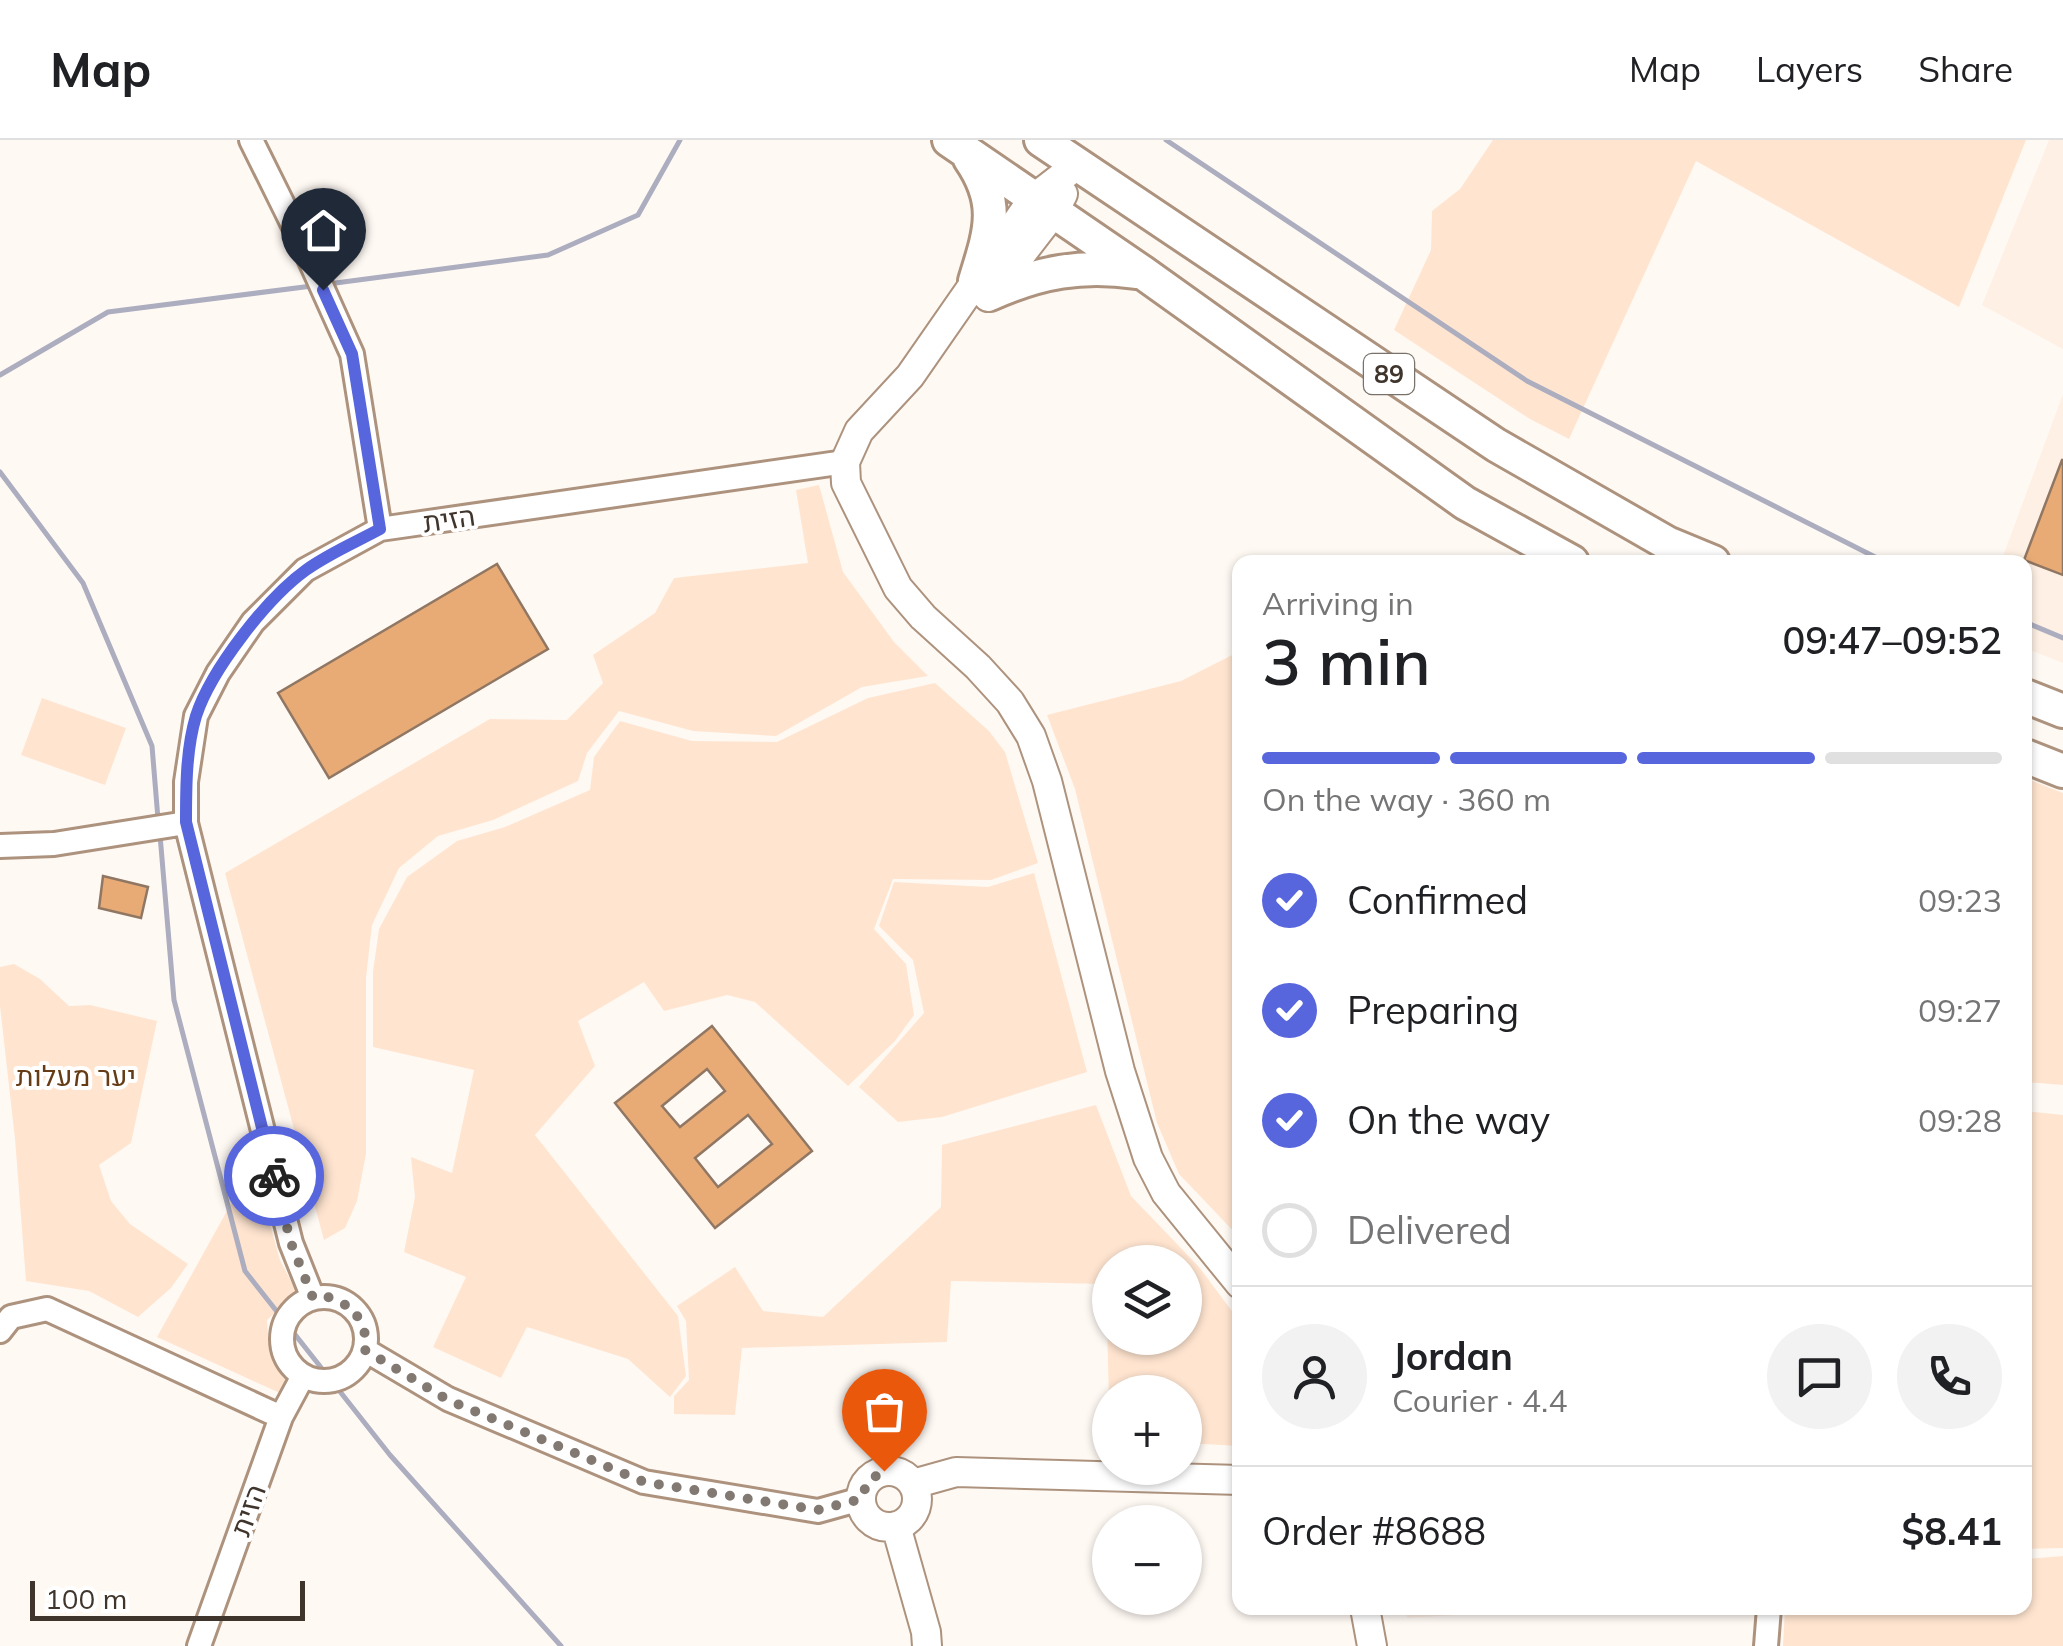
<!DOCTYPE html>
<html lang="en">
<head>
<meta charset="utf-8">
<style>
	:root { --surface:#fff; --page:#f2f2f2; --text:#202124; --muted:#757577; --line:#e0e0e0; --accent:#5866dd }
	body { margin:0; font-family:Mulish,Heebo,sans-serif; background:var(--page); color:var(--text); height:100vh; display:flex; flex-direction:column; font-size:38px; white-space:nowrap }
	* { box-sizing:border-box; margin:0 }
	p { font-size:32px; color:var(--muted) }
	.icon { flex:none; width:55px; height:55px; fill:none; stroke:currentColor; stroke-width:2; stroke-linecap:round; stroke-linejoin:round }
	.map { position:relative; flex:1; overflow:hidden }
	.details { position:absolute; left:1232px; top:415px; width:800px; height:1060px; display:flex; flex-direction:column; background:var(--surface); border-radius:20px; box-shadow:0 2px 8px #0004 }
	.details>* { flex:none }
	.buttons { position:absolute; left:1092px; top:1105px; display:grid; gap:20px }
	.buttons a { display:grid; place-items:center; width:110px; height:110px; border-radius:50%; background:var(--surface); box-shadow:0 2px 8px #0004; font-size:50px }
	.scale { position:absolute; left:30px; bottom:25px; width:275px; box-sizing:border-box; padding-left:10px; border:5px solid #3f352c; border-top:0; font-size:28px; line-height:35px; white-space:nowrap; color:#3f352c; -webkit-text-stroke:8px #fff; paint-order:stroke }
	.pin { position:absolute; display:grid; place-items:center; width:85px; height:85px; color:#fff; margin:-102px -42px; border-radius:50% 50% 50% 0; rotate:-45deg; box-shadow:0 0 10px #0007 }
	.pin .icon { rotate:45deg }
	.courier { position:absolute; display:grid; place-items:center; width:100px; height:100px; margin:-50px; border:8px solid #5866dd; border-radius:50%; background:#fff; color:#222; box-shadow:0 2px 12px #0007 }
	.headline em { font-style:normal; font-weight:600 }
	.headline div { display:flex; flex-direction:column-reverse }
	.headline { display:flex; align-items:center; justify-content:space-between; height:170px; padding:0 30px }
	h1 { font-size:65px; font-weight:600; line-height:75px }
	.bar { display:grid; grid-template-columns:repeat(4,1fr); gap:15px 10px; align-content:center; height:120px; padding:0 30px }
	.bar i { height:12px; border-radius:8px; background:var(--line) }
	.bar .current { background:var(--accent) }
	.bar p { grid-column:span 4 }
	.line { display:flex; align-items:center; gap:25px; padding:0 30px; border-top:2px solid var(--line) }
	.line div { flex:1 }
	.round { display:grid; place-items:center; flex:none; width:105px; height:105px; border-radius:52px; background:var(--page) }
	ol { padding:0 30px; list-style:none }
	li { display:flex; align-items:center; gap:30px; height:110px }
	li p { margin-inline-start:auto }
	li .icon { padding:10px; border-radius:50%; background:var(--accent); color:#fff; stroke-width:4 }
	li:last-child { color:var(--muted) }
	li i { width:55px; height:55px; border:5px solid var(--line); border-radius:50% }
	header { display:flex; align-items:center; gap:60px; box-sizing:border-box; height:140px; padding:0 50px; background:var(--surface); border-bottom:2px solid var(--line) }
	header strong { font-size:48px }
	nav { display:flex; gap:55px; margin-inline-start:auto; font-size:35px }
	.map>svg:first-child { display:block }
	.built { fill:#fef0e4 }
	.green { fill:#ffe5d0; fill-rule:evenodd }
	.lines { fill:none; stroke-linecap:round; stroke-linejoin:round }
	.stream { stroke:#acadbf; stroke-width:5 }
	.building { fill:#e9ab76; stroke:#907763; stroke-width:2.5; fill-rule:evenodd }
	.minor-casing { stroke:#ad937e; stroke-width:28 }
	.major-casing { stroke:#ad937e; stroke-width:32 }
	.highway-casing { stroke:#ad937e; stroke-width:38 }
	.minor { stroke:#fff; stroke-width:22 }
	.major { stroke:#fff; stroke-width:28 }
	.highway { stroke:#fff; stroke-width:32 }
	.done { stroke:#827a72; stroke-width:10; stroke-dasharray:0 18 }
	.route { stroke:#5866dd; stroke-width:12 }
	.labels { text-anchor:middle; stroke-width:8; stroke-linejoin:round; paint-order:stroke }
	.shield { fill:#fff; stroke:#79726b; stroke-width:2.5 }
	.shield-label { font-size:25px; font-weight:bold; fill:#3f352c }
	.street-label { font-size:28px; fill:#3f352c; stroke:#fff }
	.park-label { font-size:28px; fill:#653c15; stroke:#fff }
</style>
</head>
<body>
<header>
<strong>Map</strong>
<nav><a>Map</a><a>Layers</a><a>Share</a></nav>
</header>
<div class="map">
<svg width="2063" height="1506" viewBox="0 0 2063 1506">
	<rect width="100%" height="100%" fill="#fff9f4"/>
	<path class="built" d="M2049,0H2063V209L1982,165Z
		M2063,254V523L2025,508V422H2001Z
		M1405,1468H1569L1407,1478Z"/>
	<path class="green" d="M1493,0H2026L1959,167L1696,21L1569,299L1530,279L1394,190L1431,110L1432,71L1460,49Z
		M819,345L843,432L894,502L928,536L862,547L776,596L693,591L619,571L587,613L578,641L493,680L438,696L399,728L372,785L366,838V1014L357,1061L345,1088L324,1100L225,733L490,579L567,580L603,543L593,515L655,473L674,438L808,423L796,350Z
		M1238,512H1240V1098L1179,1034L1157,983L1075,649L1047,575L1181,541Z
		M935,543L989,591L1005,612L1038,723L991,740L893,739L874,789L906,824L914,875L895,901L848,946L755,862L727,855L664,871L644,842L578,881L595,926L535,995L678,1176L686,1236L670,1257L628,1219L527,1187L501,1238L433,1207L466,1137L404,1112L415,1057L411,1017L452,1033L474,930L373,907V832L379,789L407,737L457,701L505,687L590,650L594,617L620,581L692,601L777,602L868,558Z
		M42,558L126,588L105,645L21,615Z
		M2025,638L2063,653V945L2025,942Z
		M1034,733L1087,932L942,977L898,982L859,947L924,873L913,820L879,786L894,742L988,747Z
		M14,824L40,839L69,866L90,865L157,881L131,1003L99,1025L111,1061L130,1084L188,1124L171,1148L138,1177L89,1151L26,1141L15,999L0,866V827Z
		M1096,965L1131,1056L1199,1127L1240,1182V1306L1185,1303V1252H1110V1299L1106,1144L951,1141L947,1202L742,1208L735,1275L674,1274V1256L689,1240L686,1181L677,1166L735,1127L763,1171L823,1177L941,1067L942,1005ZM1110,1122H1185V1198H1110Z
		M2025,971L2063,975V1408L2025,1409Z
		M253,1024L280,1120L297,1153L267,1180L269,1210L287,1236L282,1254L157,1197Z
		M2063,1416V1506H1783L1785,1468H2025V1419Z"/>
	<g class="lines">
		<path class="stream" d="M1166,0L1527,241L1885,422
			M328,144L548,115L638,75L680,0
			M0,235L108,172L312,146
			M0,332L83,443L152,606L158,679
			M2025,482L2063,498
			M160,695L174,860L245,1131L390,1315L561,1506"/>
	</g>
	<path class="building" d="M2062,320H2063V435L2024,420Z
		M497,424L548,509L329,638L278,553Z
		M103,736L148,747L141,778L99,768Z
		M712,886L812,1011L715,1088L615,963ZM707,929L725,951L680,987L662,966ZM748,975L772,1004L718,1047L695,1018Z"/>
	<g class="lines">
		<defs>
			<path id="minor" d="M251,0L303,105L352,214L380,389
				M0,706L54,704L186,683
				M282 1199a42 42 0 1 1 84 0a42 42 0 1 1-84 0Z
				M313,1158L291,1103L186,683V642L196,576L218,533L253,482L305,430L380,389L845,322
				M0,1191L11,1177L47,1169L281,1277
				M365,1210L448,1259L644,1342L818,1371L861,1359
				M199,1506L281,1277L303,1236
				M1766,1506L1769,1468"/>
			<path id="major" d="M1077,25L1033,59L910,236L859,291L845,322L846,343L898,448L923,477L978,527L1010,562L1031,596L1047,641L1120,931L1148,1018L1166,1053L1240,1144
				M988,157L1053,73L1063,54
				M861 1359a28 28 0 1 1 56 0a28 28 0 1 1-56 0Z
				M913,1344L956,1332L1240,1340
				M896,1386L926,1492L927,1506
				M1365,1468L1372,1506"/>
			<path id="highway" d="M949,0L1142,132L1465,363L1572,422
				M1041,0L1496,305L1667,403L1713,422
				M970,19C1001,64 990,92 975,141
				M990,154C1039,132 1082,124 1136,132
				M2025,556L2063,571
				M2025,616L2063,631"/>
		</defs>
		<use href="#minor" class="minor-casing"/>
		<use href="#major" class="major-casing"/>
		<use href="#highway" class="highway-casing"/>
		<use href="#minor" class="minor"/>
		<use href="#major" class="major"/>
		<use href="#highway" class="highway"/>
	</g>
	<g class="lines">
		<path class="done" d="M274,1036L291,1103L313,1158L328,1157L354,1169L366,1196L365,1210L448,1260L644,1342L818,1370L861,1359L868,1341L884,1331"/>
		<path class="route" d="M274,1036L186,682C186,648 186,609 196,576C211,530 267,458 306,430C328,414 356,402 380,389L352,214L323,150"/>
	</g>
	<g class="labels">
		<rect class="shield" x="1364" y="214" width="50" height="40" rx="8"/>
		<g class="shield-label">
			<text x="1389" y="243">89</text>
		</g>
		<g class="street-label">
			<text transform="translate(449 379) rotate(-8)" y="10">הזית</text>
			<text transform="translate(248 1370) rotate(-70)" y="10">הזית</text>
		</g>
		<g class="park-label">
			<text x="76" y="946">יער מעלות</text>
		</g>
	</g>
</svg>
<div class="buttons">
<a><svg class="icon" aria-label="layers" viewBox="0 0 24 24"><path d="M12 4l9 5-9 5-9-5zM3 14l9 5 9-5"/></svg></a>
<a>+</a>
<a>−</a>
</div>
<div class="scale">100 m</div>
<div class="pin" style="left:884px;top:1331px;background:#ea580c"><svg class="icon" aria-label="bag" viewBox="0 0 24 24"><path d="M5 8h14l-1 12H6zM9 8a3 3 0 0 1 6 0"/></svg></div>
<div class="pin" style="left:323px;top:150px;background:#1f2937"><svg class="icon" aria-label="home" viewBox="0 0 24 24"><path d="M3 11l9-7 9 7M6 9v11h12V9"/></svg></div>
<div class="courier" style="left:274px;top:1036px"><svg class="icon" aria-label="bike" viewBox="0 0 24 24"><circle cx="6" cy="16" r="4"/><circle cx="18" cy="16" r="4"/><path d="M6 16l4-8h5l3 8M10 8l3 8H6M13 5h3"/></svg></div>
<section class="details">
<div class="headline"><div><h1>3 min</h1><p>Arriving in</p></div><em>09:47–09:52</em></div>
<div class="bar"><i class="current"></i><i class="current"></i><i class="current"></i><i></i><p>On the way · 360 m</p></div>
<ol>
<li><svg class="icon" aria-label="check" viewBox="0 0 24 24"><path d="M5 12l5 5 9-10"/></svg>Confirmed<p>09:23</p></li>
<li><svg class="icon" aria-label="check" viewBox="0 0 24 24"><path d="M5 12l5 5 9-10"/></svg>Preparing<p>09:27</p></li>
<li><svg class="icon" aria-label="check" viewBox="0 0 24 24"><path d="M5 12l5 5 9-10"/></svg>On the way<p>09:28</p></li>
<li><i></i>Delivered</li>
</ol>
<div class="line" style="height:180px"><a class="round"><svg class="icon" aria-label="person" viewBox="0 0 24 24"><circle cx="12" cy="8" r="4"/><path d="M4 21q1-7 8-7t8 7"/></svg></a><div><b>Jordan</b><p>Courier · 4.4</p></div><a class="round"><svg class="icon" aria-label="chat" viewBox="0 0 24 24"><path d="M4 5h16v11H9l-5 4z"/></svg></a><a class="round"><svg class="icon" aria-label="phone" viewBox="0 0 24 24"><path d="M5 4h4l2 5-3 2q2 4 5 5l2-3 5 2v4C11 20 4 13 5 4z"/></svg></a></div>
<div class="line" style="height:130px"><div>Order #8688</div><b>$8.41</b></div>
</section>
</div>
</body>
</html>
